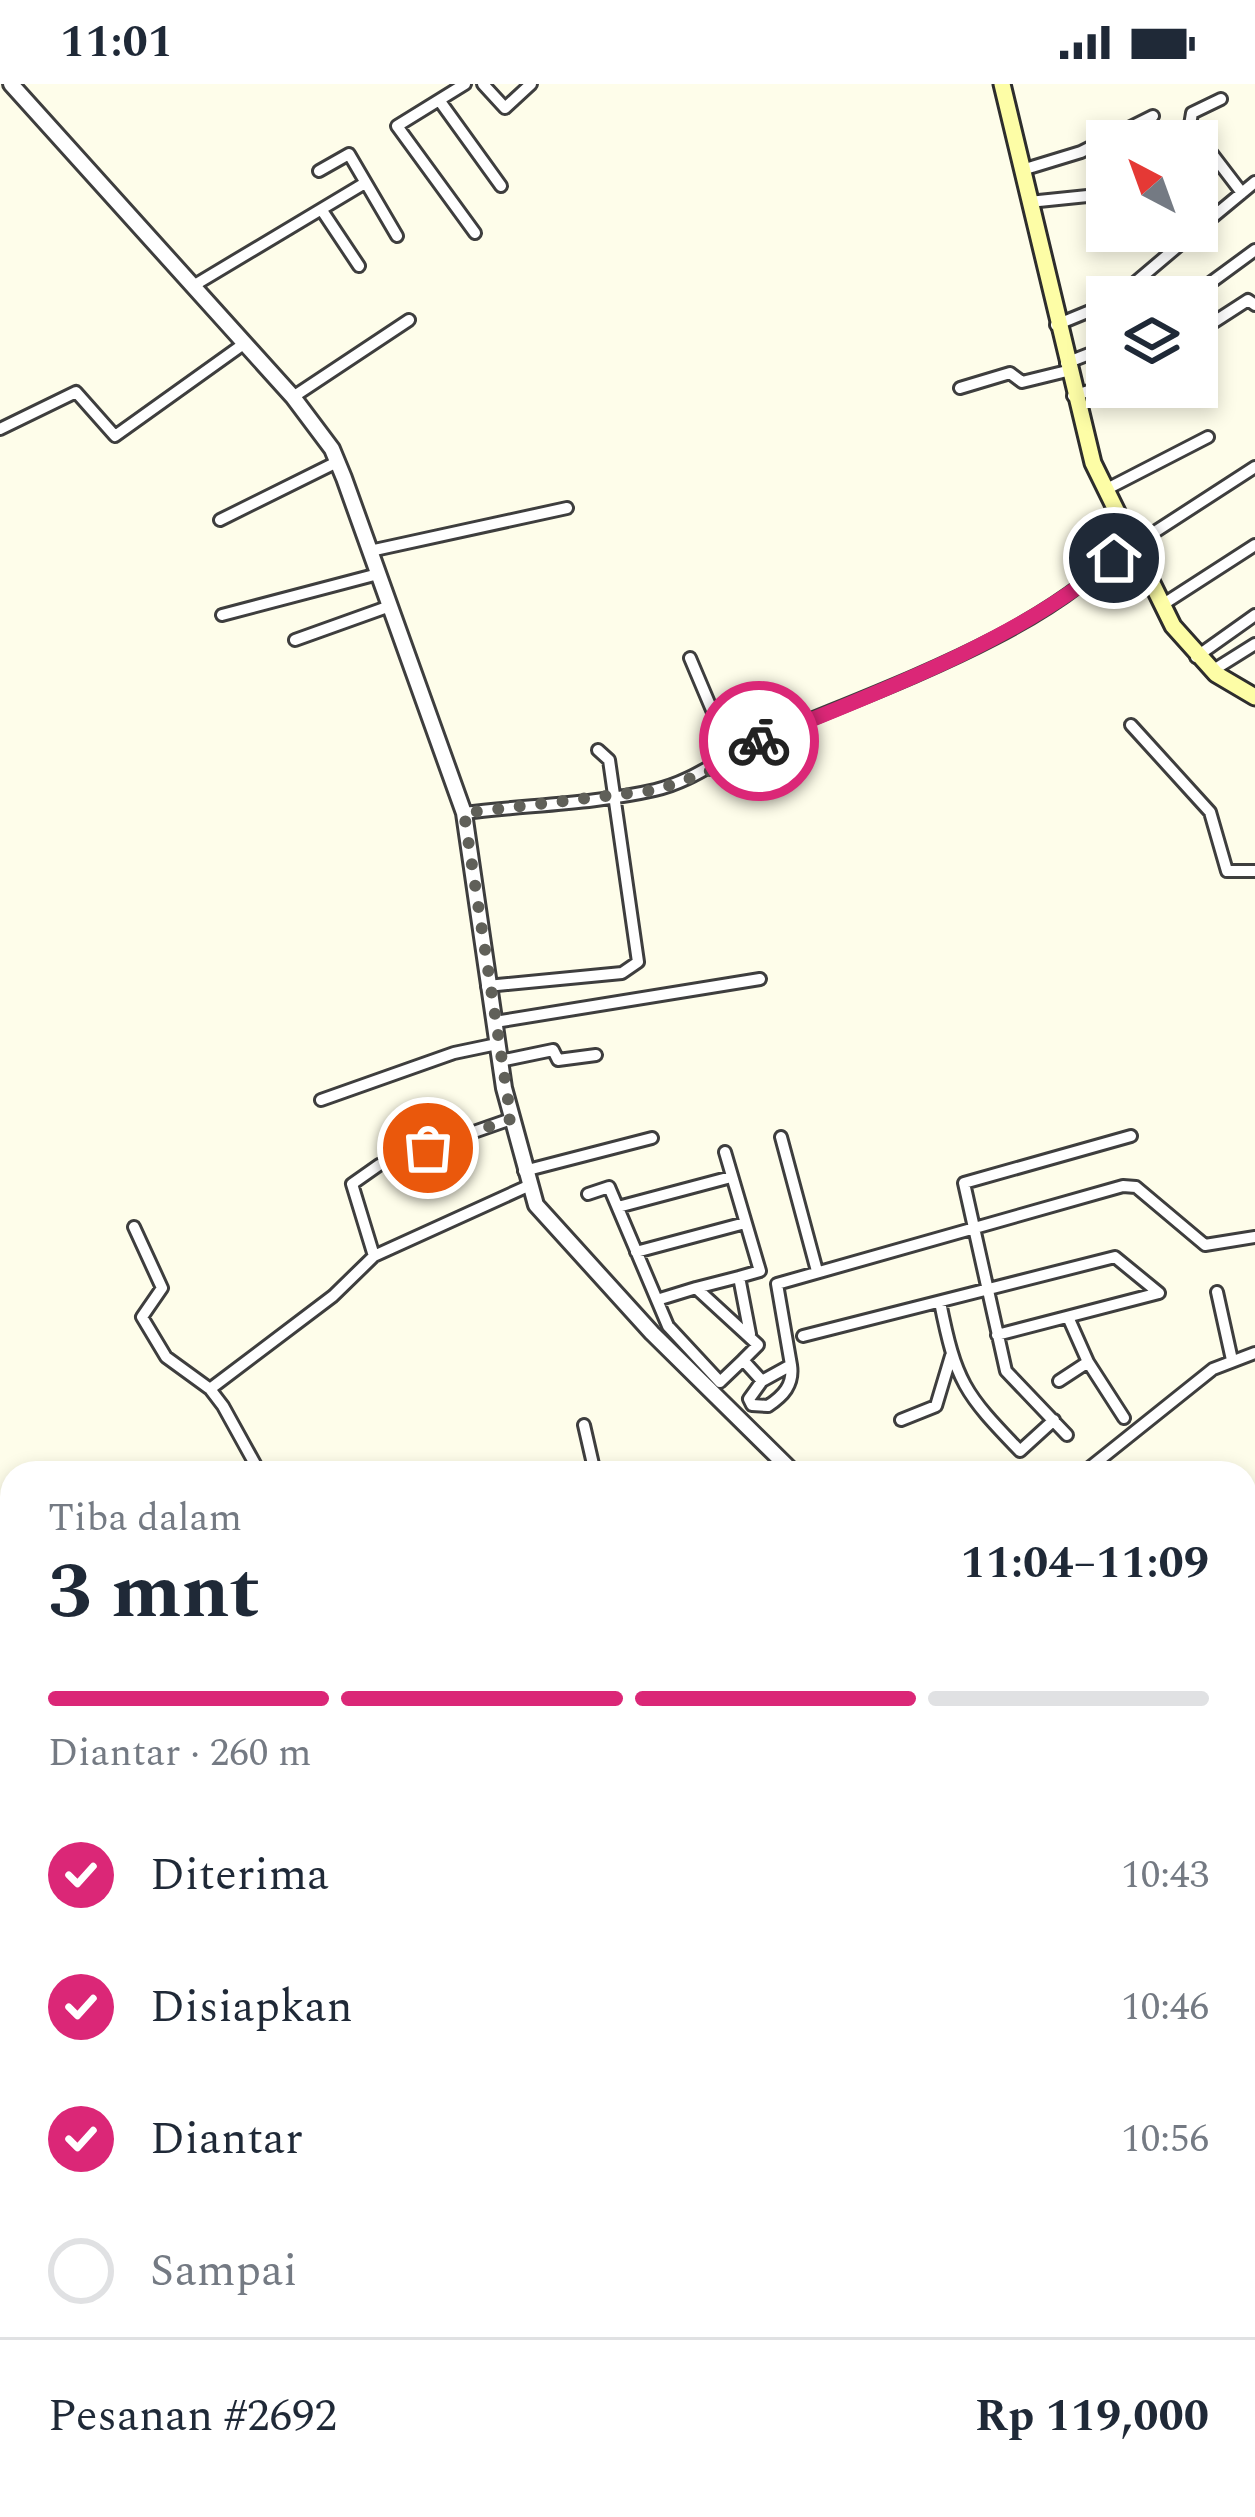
<!DOCTYPE html>
<html lang="id">
<head>
<meta charset="utf-8">
<style>
	:root { --surface:#fff; --page:#f2f2f3; --text:#1f2937; --muted:#747a83; --line:#e0e1e3; --accent:#db2777 }
	body { margin:0; font-family:Spectral,serif; background:var(--page); color:var(--text); height:100vh; display:flex; flex-direction:column; font-size:45px; white-space:nowrap }
	* { box-sizing:border-box; margin:0 }
	p { font-size:39px; color:var(--muted) }
	.icon { flex:none; width:66px; height:66px; fill:none; stroke:currentColor; stroke-width:2; stroke-linecap:round; stroke-linejoin:round }
	.map { position:relative; flex:1; overflow:hidden }
	.panel { position:absolute; left:0px; top:1377px; width:1257px; height:1056px; display:flex; flex-direction:column; background:var(--surface); border-radius:36px 36px 0 0; box-shadow:0 6px 18px #0003 }
	.panel>* { flex:none }
	.needle { width:78px; rotate:319deg }
	.buttons { position:absolute; left:1086px; top:36px; display:grid; gap:24px }
	.buttons a { display:grid; place-items:center; width:132px; height:132px; border-radius:0px; background:var(--surface); box-shadow:0 6px 18px #0003; font-size:60px }
	.pin { position:absolute; display:grid; place-items:center; width:102px; height:102px; color:#fff; margin:-51px; border:6px solid #fff; border-radius:50%; box-shadow:0 3px 12px #0007 }
	.courier { position:absolute; display:grid; place-items:center; width:120px; height:120px; margin:-60px; border:9px solid #db2777; border-radius:50%; background:#fff; color:#222; box-shadow:0 3px 15px #0007 }
	.head em { font-style:normal; font-weight:700 }
	.head div { display:flex; flex-direction:column-reverse }
	.head { display:flex; align-items:center; justify-content:space-between; height:204px; padding:0 48px }
	h1 { font-size:78px; font-weight:700; line-height:90px }
	.bar { display:grid; grid-template-columns:repeat(4,1fr); gap:18px 12px; align-content:center; height:144px; padding:0 48px }
	.bar i { height:15px; border-radius:9px; background:var(--line) }
	.bar .selected { background:var(--accent) }
	.bar p { grid-column:span 4 }
	.line { display:flex; align-items:center; gap:30px; padding:0 48px; border-top:3px solid var(--line) }
	.line div { flex:1 }
	ol { padding:0 48px; list-style:none }
	li { display:flex; align-items:center; gap:36px; height:132px }
	li p { margin-inline-start:auto }
	li .icon { padding:12px; border-radius:50%; background:var(--accent); color:#fff; stroke-width:4 }
	li:last-child { color:var(--muted) }
	li i { width:66px; height:66px; border:6px solid var(--line); border-radius:50% }
	.status { display:flex; justify-content:space-between; align-items:center; height:84px; padding:0 60px; background:var(--surface); direction:ltr }
	.status svg { height:33px; fill:currentColor }
	.map>svg:first-child { display:block }
	.lines { fill:none; stroke-linecap:round; stroke-linejoin:round }
	.river { stroke:#b0d3f4; stroke-width:18 }
	.minor-casing { stroke:#3e3e3e; stroke-width:16 }
	.tertiary-casing { stroke:#3e3e3e; stroke-width:20 }
	.secondary-casing { stroke:#2d2d2d; stroke-width:21 }
	.minor { stroke:#fff; stroke-width:10 }
	.tertiary { stroke:#fff; stroke-width:14 }
	.secondary { stroke:#fdfda6; stroke-width:15 }
	.done { stroke:#606059; stroke-width:12; stroke-dasharray:0 21.6 }
	.route { stroke:#db2777; stroke-width:15 }
</style>
</head>
<body>
<div class="status"><b>11:01</b><svg viewBox="0 0 49 12"><path d="M0 12V9h3v3zM5 12V6h3v6zM10 12V3h3v9zM15 12V0h3v12zM26 1h20v11H26zM47 4h2v5h-2z"/></svg></div>
<div class="map">
<svg width="1255" height="2433" viewBox="0 0 1255 2433">
	<rect width="100%" height="100%" fill="#fefdea"/>
	<g class="lines">
		<path class="river" d="M0,1786L12,1792
			M477,2421L482,2433"/>
		<defs>
			<path id="minor" d="M465,0L397,42L475,149
				M483,0L505,24L531,0
				M1221,15L1192,29L1190,41L1242,109
				M439,16L501,102
				M1022,86L1081,68L1153,32
				M319,87L349,70L397,152
				M1029,118L1107,110
				M323,128L359,182
				M1197,146L1255,98
				M193,202L365,99
				M1118,213L1196,147
				M1191,213L1255,166
				M1056,241L1107,220
				M1197,249L1248,216L1255,221
				M1197,257V264
				M1066,279L1107,263
				M960,304L1010,289L1022,298L1067,287
				M1073,312L1107,301
				M293,313L409,236
				M0,345L76,308L115,352L245,259
				M1105,406L1208,353
				M220,436L337,378
				M1133,462L1255,383
				M370,467L567,424
				M1162,521L1255,461
				M222,531L378,490
				M295,556L390,522
				M1196,573L1255,531
				M690,574L731,671
				M1212,587L1255,560
				M1131,641L1210,728L1227,787H1255
				M464,729C527,721 594,720 655,706C694,697 719,674 754,659C869,608 1047,552 1129,456
				M487,902L622,889L638,878L609,676L598,666
				M495,938L760,895
				M500,977L553,966L558,976L596,971
				M321,1016L454,969L497,960
				M781,1053L817,1187
				M428,1064L511,1035
				M725,1068L760,1187L739,1193
				M524,1087L652,1054
				M588,1110L609,1103L668,1242L720,1298L743,1276L762,1297
				M618,1123L731,1093
				M134,1143L162,1204L142,1233L166,1273L210,1305L223,1322L260,1389
				M636,1168L745,1139
				M374,1172L352,1100L379,1081
				M696,1204L739,1193L750,1250
				M1217,1208L1232,1276
				M657,1216L696,1204L758,1261L743,1276
				M940,1218C956,1298 964,1309 1020,1367L1054,1336
				M1068,1233L1088,1278L1124,1334
				M997,1251L1159,1209
				M803,1252L1115,1173L1159,1209
				M791,1281L762,1297L749,1315L752,1321L768,1322C783,1312 794,1301 791,1281L777,1200L1123,1102L1136,1103L1205,1161L1255,1153
				M1059,1297L1088,1278
				M210,1305L333,1212L374,1172L528,1102
				M901,1336L936,1322L951,1272
				M584,1341L595,1389
				M1067,1351L1006,1287L964,1099L1131,1052
				M1083,1389L1213,1285L1255,1269
				M0,2044L12,2060
				M0,2111L12,2120
				M0,2289L12,2288
				M761,2433L766,2421
				M802,2433L807,2421
				M859,2433L863,2421"/>
			<path id="tertiary" d="M11,0L293,313L332,365L344,394L464,729L504,1004L536,1121L652,1249L794,1389
				M1245,1845L1255,1854"/>
			<path id="secondary" d="M1002,0L1093,379L1173,542L1216,590L1255,613
				M1245,2036L1255,2030
				M1113,2421L1114,2433"/>
		</defs>
		<use href="#minor" class="minor-casing"/>
		<use href="#tertiary" class="tertiary-casing"/>
		<use href="#secondary" class="secondary-casing"/>
		<use href="#minor" class="minor"/>
		<use href="#tertiary" class="tertiary"/>
		<use href="#secondary" class="secondary"/>
	</g>
	<g class="lines">
		<path class="done" d="M428,1064L511,1035L464,729L656,706L708,688L759,657"/>
		<path class="route" d="M759,657C869,612 1026,554 1114,474"/>
	</g>
</svg>
<div class="buttons">
<a><svg class="needle" viewBox="-14 -14 28 28"><path d="M0-13l5 13h-10z" fill="#e53935"/><path d="M0 13l5-13h-10z" fill="#747a83"/></svg></a>
<a><svg class="icon" aria-label="layers" viewBox="0 0 24 24"><path d="M12 4l9 5-9 5-9-5zM3 14l9 5 9-5"/></svg></a>
</div>
<div class="pin" style="left:428px;top:1064px;background:#ea580c"><svg class="icon" aria-label="bag" viewBox="0 0 24 24"><path d="M5 8h14l-1 12H6zM9 8a3 3 0 0 1 6 0"/></svg></div>
<div class="pin" style="left:1114px;top:474px;background:#1f2937"><svg class="icon" aria-label="home" viewBox="0 0 24 24"><path d="M3 11l9-7 9 7M6 9v11h12V9"/></svg></div>
<div class="courier" style="left:759px;top:657px"><svg class="icon" aria-label="bike" viewBox="0 0 24 24"><circle cx="6" cy="16" r="4"/><circle cx="18" cy="16" r="4"/><path d="M6 16l4-8h5l3 8M10 8l3 8H6M13 5h3"/></svg></div>
<section class="panel">
<div class="head"><div><h1>3 mnt</h1><p>Tiba dalam</p></div><em>11:04–11:09</em></div>
<div class="bar"><i class="selected"></i><i class="selected"></i><i class="selected"></i><i></i><p>Diantar · 260 m</p></div>
<ol>
<li><svg class="icon" aria-label="check" viewBox="0 0 24 24"><path d="M5 12l5 5 9-10"/></svg>Diterima<p>10:43</p></li>
<li><svg class="icon" aria-label="check" viewBox="0 0 24 24"><path d="M5 12l5 5 9-10"/></svg>Disiapkan<p>10:46</p></li>
<li><svg class="icon" aria-label="check" viewBox="0 0 24 24"><path d="M5 12l5 5 9-10"/></svg>Diantar<p>10:56</p></li>
<li><i></i>Sampai</li>
</ol>
<div class="line" style="height:156px"><div>Pesanan #2692</div><b>Rp 119,000</b></div>
</section>
</div>
</body>
</html>
